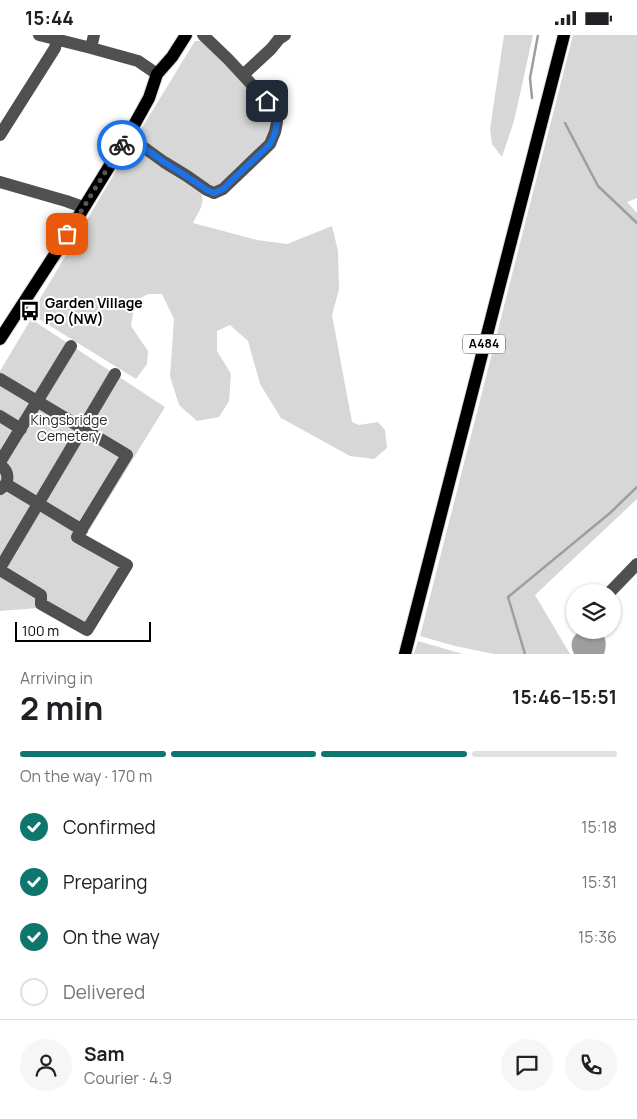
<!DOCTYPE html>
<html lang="en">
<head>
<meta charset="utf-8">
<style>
	:root { --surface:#fff; --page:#f6f6f6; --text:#202124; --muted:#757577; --line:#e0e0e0; --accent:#0f766e }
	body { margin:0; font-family:Manrope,sans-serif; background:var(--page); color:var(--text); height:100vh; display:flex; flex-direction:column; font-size:19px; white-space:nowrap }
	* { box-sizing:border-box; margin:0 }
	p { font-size:16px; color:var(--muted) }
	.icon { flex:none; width:28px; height:28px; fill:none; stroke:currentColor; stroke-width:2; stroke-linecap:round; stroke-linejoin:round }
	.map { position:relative; height:619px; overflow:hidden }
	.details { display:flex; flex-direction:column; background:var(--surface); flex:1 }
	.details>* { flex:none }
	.controls { position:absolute; left:566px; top:549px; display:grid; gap:10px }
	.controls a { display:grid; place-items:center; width:55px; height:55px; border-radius:50%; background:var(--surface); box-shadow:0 1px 4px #0004; font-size:25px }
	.scale { position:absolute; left:15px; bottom:12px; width:136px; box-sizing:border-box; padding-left:5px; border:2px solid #000; border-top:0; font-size:14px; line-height:18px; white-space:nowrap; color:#000; -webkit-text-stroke:4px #fff; paint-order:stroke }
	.pin { position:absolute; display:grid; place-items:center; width:42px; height:42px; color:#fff; margin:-21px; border-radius:10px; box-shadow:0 2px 8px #0006 }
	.courier { position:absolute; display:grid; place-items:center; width:50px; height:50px; margin:-25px; border:4px solid #1a73e8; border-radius:50%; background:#fff; color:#222; box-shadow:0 1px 6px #0007 }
	.overview em { font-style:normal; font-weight:700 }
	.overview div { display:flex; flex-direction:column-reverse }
	.overview { display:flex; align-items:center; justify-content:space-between; height:85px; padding:0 20px }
	h1 { font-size:32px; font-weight:700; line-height:38px }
	.bar { display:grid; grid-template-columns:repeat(4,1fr); gap:8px 5px; align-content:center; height:60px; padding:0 20px }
	.bar i { height:6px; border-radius:4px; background:var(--line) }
	.bar .active { background:var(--accent) }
	.bar p { grid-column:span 4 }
	.line { display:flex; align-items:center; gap:12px; padding:0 20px; border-top:1px solid var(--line) }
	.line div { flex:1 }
	.round { display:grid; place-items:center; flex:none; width:52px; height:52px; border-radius:26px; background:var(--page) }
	ol { padding:0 20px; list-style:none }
	li { display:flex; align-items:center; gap:15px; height:55px }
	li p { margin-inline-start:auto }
	li .icon { padding:5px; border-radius:50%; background:var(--accent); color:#fff; stroke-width:4 }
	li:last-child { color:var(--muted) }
	li i { width:28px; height:28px; border:2px solid var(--line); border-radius:50% }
	.status { display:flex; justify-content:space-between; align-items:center; height:35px; padding:0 25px; background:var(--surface); direction:ltr }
	.status svg { height:14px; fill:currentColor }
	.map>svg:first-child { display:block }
	.green { fill:#d7d7d7 }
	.water { fill:#9e9e9e }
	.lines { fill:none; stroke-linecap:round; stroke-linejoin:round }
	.stream { stroke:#9e9e9e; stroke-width:2.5 }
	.major-casing { stroke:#dbdbdb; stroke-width:14 }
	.minor { stroke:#505050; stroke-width:12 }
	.major { stroke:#000; stroke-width:12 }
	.done { stroke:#595959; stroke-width:5; stroke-dasharray:0 9 }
	.route { stroke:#1a73e8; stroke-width:6 }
	.labels { text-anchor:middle; stroke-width:4; stroke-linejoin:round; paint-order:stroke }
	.shield { fill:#fff; stroke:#4c4c4c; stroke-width:1 }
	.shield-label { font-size:12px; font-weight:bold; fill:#000 }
	.poi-label { font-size:14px; font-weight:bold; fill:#000; stroke:#fff; text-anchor:start }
	.park-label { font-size:14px; fill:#2e2e2e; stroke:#fff }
</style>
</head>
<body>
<div class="status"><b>15:44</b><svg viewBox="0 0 49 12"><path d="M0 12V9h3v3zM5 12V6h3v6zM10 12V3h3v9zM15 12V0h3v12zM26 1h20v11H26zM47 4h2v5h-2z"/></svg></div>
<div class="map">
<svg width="637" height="619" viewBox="0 0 637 619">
	<rect width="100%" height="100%" fill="#fff"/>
	<path class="green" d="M504,0H533L514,86L502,122L492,109L490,94Z
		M573,0H637V163L627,167L637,178V464L535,560L570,619H494L455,611L420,601Z
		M195,6H199L205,7L261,66L269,82L271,89L269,100L264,109L221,148L214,152L135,104Z
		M132,109L201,158C206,169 197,179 193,188L257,205L287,209L332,191L338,216L339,254L332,280L352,387L359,390L378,387L385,395L387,413L374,424L350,421L281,383L260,349L248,306L230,290L217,296V316L231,339L229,366L219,382L197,386L179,370L170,341L174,284L162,259H148L135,266L131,291L148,316L147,329L136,344L31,279Z
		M31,284L165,372L85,502L131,527L88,602L38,573L0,576V336Z
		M418,606L463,619H414Z"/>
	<path class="water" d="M581,595C586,595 594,594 598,596C607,600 607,611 604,619H574C569,609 572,601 581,595Z"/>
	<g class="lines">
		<path class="stream" d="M532,63L530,43L538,0
			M565,88L598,151L637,188
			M525,619L508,562L610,478L637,452"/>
		<defs>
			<path id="major" d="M0,304L59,213L128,101L149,63L157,39L172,22L186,0
				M405,619L564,0"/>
		</defs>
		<use href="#major" class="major-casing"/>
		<path class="minor" d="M39,0L91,13L138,26L157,39
			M91,13L94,0
			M243,40L271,14L279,4L285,0
			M0,100L55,13L57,4
			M128,101L164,127L187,141L207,155L214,158L223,154L270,109L275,97L277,87L274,77L267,66L228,24L203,0
			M0,147L66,166L83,172
			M0,344L127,420L77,502L127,530L87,595L41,569V560L0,535
			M0,381L21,394
			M0,427L71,311
			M0,430C10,437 10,448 0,454
			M6,449L82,495
			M0,533L115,339
			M609,558L637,529"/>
		<use href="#major" class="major"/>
	</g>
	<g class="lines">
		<path class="done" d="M67,199L122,110"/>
		<path class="route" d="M122,110L128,101L164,127L186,141L207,155L214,158L223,154L270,109L275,98L277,87L274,77L267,66"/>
	</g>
	<defs>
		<symbol id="bus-bare" viewBox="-9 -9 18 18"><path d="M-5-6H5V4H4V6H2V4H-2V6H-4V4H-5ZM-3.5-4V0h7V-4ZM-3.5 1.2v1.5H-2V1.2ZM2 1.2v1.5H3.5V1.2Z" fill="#000" stroke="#fff" stroke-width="2.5" paint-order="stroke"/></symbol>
	</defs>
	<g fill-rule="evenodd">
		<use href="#bus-bare" x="16" y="262" width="28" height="28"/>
	</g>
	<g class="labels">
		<rect class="shield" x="463" y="299.5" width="42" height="19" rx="4"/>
		<g class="shield-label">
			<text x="484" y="313">A484</text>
		</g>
		<g class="poi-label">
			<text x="45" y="273">Garden Village<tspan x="45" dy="16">PO (NW)</tspan></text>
		</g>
		<g class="park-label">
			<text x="69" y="390">Kingsbridge<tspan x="69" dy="16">Cemetery</tspan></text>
		</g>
	</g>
</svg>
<div class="controls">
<a><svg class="icon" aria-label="layers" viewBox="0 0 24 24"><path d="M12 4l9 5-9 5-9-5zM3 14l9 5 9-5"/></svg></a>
</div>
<div class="scale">100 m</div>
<div class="pin" style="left:67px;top:199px;background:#ea580c"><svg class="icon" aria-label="bag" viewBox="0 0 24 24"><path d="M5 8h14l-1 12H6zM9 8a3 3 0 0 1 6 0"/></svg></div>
<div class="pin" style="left:267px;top:66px;background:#1f2937"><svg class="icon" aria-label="home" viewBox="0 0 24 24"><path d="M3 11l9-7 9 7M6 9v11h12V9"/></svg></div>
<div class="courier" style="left:122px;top:110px"><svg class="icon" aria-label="bike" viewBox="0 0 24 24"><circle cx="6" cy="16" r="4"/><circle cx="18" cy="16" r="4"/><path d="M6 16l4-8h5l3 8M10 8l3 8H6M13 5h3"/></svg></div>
</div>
<section class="details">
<div class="overview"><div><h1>2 min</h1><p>Arriving in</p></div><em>15:46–15:51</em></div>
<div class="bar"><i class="active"></i><i class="active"></i><i class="active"></i><i></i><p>On the way · 170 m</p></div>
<ol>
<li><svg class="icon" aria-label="check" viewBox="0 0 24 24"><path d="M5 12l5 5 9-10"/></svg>Confirmed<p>15:18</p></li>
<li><svg class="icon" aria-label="check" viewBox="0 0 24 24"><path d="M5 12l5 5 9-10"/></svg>Preparing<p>15:31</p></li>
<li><svg class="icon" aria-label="check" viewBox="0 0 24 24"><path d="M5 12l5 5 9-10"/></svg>On the way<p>15:36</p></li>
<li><i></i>Delivered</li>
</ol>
<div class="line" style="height:90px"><a class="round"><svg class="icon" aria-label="person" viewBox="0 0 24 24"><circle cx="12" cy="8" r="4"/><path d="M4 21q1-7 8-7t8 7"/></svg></a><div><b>Sam</b><p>Courier · 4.9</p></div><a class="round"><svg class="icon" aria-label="chat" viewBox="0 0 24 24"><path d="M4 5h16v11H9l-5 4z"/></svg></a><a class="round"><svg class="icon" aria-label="phone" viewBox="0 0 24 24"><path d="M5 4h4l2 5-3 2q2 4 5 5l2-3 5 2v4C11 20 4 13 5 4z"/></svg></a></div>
</section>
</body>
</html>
